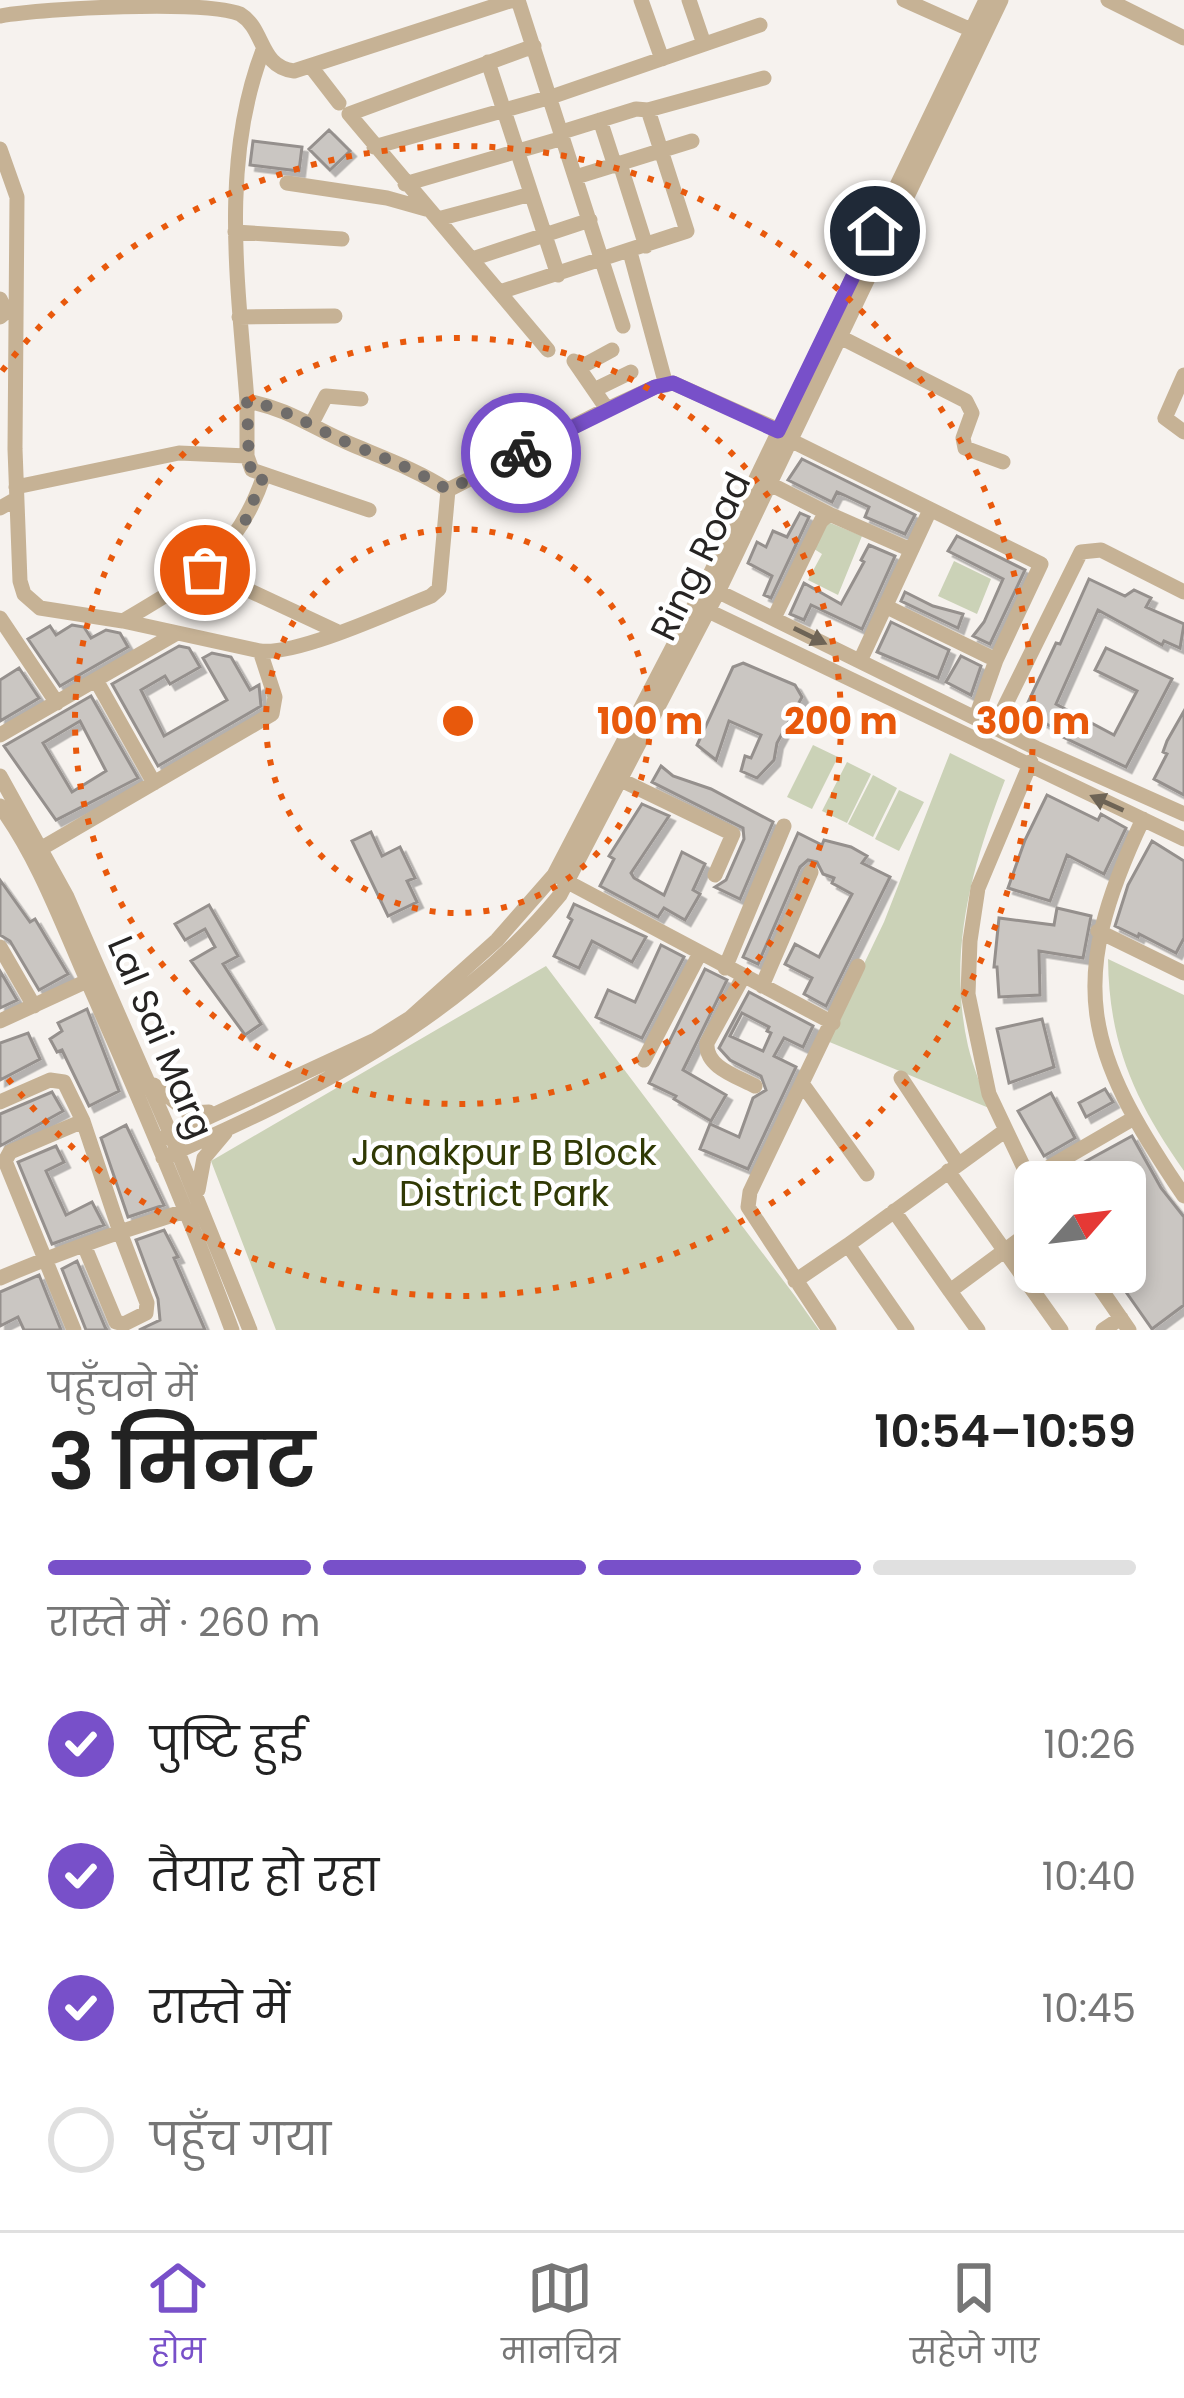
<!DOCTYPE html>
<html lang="hi">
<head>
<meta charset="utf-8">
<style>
	:root { --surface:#fff; --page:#f2f2f2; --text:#222; --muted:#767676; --line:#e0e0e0; --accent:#7850c9 }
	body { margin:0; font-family:Poppins,"Noto Sans Devanagari",sans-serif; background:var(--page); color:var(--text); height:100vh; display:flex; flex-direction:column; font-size:45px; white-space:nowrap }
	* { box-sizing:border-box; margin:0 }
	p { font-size:39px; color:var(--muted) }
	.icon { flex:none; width:66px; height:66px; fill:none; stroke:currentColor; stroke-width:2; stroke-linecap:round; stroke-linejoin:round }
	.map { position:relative; height:1330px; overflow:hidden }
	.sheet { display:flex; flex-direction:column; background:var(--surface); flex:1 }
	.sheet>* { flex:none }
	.needle { width:78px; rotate:62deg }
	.fabs { position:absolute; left:1014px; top:1161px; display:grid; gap:24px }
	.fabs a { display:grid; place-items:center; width:132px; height:132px; border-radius:18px; background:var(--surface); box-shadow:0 6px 18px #0003; font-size:60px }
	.pin { position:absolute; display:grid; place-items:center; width:102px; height:102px; color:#fff; margin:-51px; border:6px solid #fff; border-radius:50%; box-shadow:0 3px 12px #0007 }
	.courier { position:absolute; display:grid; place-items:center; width:120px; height:120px; margin:-60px; border:9px solid #7850c9; border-radius:50%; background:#fff; color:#222; box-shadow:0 3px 15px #0007 }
	.head em { font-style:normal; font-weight:600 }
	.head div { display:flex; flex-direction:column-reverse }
	.head { display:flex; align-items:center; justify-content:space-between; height:204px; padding:0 48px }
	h1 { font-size:78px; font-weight:600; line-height:90px }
	.bar { display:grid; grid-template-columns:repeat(4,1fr); gap:18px 12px; align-content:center; height:144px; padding:0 48px }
	.bar i { height:15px; border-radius:9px; background:var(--line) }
	.bar .active { background:var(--accent) }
	.bar p { grid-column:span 4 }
	ol { padding:0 48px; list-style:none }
	li { display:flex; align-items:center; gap:36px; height:132px }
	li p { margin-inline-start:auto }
	li .icon { padding:12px; border-radius:50%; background:var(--accent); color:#fff; stroke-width:4 }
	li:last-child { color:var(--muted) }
	li i { width:66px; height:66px; border:6px solid var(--line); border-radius:50% }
	.dock { display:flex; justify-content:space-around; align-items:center; height:168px; border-top:3px solid var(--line); background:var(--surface); font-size:33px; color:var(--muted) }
	.dock a { display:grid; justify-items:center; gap:6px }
	.dock .active { color:var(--accent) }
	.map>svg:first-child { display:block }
	.green { fill:#cbd2b7 }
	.building { fill:#cac6c2; stroke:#95908d; stroke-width:3; fill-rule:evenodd; filter:url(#shadow) }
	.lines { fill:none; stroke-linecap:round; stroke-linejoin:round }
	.minor { stroke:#c6b295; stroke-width:15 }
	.oneway { fill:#6e6456 }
	.done { stroke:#6f6c6a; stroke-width:12; stroke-dasharray:0 21.6 }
	.route { stroke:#7850c9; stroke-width:15 }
	.ring { fill:none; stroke:#e8590c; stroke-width:6; stroke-dasharray:6 12 }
	.labels { text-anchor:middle; stroke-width:9; stroke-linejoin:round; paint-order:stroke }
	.street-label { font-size:36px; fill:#262423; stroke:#fff }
	.park-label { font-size:36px; fill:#303904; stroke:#fff }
	.centre { fill:#e8590c; stroke:#fff; stroke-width:6 }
	.ring-label { font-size:36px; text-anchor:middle; font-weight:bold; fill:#e8590c; stroke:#fff; stroke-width:9; stroke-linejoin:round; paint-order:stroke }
</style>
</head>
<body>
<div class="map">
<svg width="1184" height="1330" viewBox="0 0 1184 1330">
	<defs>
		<filter id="shadow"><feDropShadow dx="5.5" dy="5.5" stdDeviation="0" flood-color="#0004"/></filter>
	</defs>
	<rect width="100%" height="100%" fill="#f6f2ee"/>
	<path class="green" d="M823,520L862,536L838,595L808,580L822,554L811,547Z
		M954,561L991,579L977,614L938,596Z
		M813,745L838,757L812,809L787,797Z
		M950,753L1005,780C972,866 947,952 968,1046C973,1067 982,1088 989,1108L827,1041L884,922Z
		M847,762L871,774L847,823L822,811Z
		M873,775L897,788L873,837L848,824Z
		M899,790L924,802L899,851L875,839Z
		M1108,959L1184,995V1171C1135,1101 1109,1045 1108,959Z
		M546,966L795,1296L819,1330H276L211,1161Z"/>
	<path class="building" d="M329,130L350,151L330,170L309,149Z
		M253,141L302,147L299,171L250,165Z
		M802,459L915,515L905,534L865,517L869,507L844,495L837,492L832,502L788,480Z
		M800,513L809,517L771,598L764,595L772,576L748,563L757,542L766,547L773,531L787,537Z
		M957,536L1025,570L990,644L973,636L984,622L1003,579L948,551Z
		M869,545L895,556L862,629L811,605L804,620L790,614L804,583L841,604L864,562L861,560Z
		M1089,579L1125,596L1134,590L1151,598L1146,607L1184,624L1180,648L1164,641L1162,645L1098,610L1056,704L1114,735L1137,691L1095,670L1106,648L1172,679L1126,767L1063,737L1064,734L1024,711L1056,643L1060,644Z
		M905,592L933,606L963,614L958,628L901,601Z
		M891,622L949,650L938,678L877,652Z
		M72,625L84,627L91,638L106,630L120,633L128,647L60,686L28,639L50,626L56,635Z
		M179,646L189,648L200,667L170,684L165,676L141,690L164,736L227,700L203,658L212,653L231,657L250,690L259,685L261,706L158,766L112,684Z
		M961,656L981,666L971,695L946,682Z
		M743,663L795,685L802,697L777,743L774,760L757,778L741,771L745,756L751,758L761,735L729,721L716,760L697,745L733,667Z
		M19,668L39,698L0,721V680Z
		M91,696L138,778L56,820L4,746ZM80,721L106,771L72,792L43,743Z
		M1184,711V795L1154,779L1167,754L1163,752L1167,741Z
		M661,766L673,776L711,789L773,822L740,899L715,887L726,880L744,839L743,828L652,782Z
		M1047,795L1098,820L1101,814L1126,828L1104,874L1067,855L1050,901L1008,888L1025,840Z
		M642,804L669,816L631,873L634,878L664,895L682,852L705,864L693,890L700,894L685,920L664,908L658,917L600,886L614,859L609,856Z
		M371,832L382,856L400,847L415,878L407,881L417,902L388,916L352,841Z
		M798,833L822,845L824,840L851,847L867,856L862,863L890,877L826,1006L804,994L812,978L785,964L795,944L819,957L852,894L832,883L834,878L823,874L817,862L808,860L800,867L758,964L743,957Z
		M1152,841L1184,861V938L1176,953L1139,934L1138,937L1115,926L1128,885Z
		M0,880L30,922L35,919L68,974L39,990L10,941L0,935Z
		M574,904L646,937L632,962L592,941L579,968L554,956L572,920L568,917Z
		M209,905L238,956L223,964L261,1024L245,1035L191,961L215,947L205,929L185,940L175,924Z
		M1057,908L1091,916L1083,958L1039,951L1040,995L999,997L997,967H994L999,918L1054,925Z
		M661,945L684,957L642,1038L596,1017L608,990L635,1002Z
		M705,969L727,980L683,1070L726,1095L711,1121L674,1099L676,1096L649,1083Z
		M0,971L17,1000L0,1008Z
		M749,992L813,1026L803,1047L784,1038L774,1056L796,1067L748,1169L700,1149L710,1124L739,1137L753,1098L766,1090L761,1076L730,1060L719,1048ZM742,1013L769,1027L767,1031L771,1033L763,1051L730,1036Z
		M87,1009L119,1091L89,1106L62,1050L57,1052L50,1039L62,1031L58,1023Z
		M1042,1019L1054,1067L1009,1083L997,1029Z
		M28,1033L40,1059L0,1080V1043Z
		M1105,1089L1113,1102L1086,1117L1079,1103Z
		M52,1092L63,1111L0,1146V1114Z
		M1051,1093L1075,1138L1044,1156L1018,1111Z
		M126,1125L164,1205L128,1217L101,1138Z
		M1132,1136L1161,1188L1184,1217V1305L1152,1329L1112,1272H1125V1182H1048Z
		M56,1146L64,1162L46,1171L66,1215L92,1202L104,1225L52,1244L18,1162Z
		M164,1230L178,1257L174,1258L205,1330H139L160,1320L158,1299L136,1240Z
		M77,1261L105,1327L107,1330H86L62,1269Z
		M39,1275L61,1330H24L18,1317L0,1326V1292Z"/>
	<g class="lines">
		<path class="minor" d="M518,0L623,326
			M641,0L662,59
			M689,0L704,44
			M904,0L978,33
			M1108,0L1184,38
			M0,16C46,8 203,0 240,14C265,29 259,67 294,71L513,0
			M534,46L349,114L548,350
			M263,50C220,162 238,284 247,401C290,409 314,429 353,445C386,459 417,470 448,490
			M488,62L558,275
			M312,68L339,103
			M648,110L764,78
			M600,120L615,166
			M374,147L551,97L760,25
			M0,149L17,197L15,449L20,581L24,594L40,608L123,621L260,651C299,655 391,612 431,596L439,589L448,490
			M620,164L646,246
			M576,177L692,141
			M287,183L387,198L426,209
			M405,184L563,138
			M438,219L531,194
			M235,232L342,239
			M630,252L666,385
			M472,259L590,220
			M500,292L687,231L648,110L636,109L562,132
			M0,299L6,312L0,317
			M239,317L335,316
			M838,336L966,401L972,413L963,438L965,448L1003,462
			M574,361L607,409
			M579,368L612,350
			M1184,375L1165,418L1184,432
			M594,390L631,372
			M247,401V456L252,470L369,510
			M312,423L326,396L361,399
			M788,439L1041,564L996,660
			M768,483L829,514
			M16,487L179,453L247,456
			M448,490L607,409L655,387L673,383L788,434
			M0,508L16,499
			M205,570L336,631
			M713,589L1036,748L1184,814
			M885,606L996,660L976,717
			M700,607L1184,839
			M0,618L57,703
			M774,618L821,521L829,514L911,550
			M123,621C192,580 237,556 264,475
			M860,661L930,510
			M96,680L154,783
			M995,726L1081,552L1101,550L1184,592
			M0,735L177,633
			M1031,762L978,888L970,941L968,994L989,1094L1035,1191
			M0,776L67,897L171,1135L250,1330
			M623,781L733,834L715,875
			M0,806C38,858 61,921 87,980C138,1095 188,1211 232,1330
			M1143,819C1065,984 1084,1049 1184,1196
			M42,848L272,714L275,697L260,651
			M562,879L833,1023
			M1098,931L1184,973
			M0,947L34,1006
			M725,968L784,826
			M743,977L707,1043C705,1067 736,1076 755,1086
			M762,986L811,872
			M0,1021L87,981
			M644,1060L699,955
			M901,1078L958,1164
			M154,1085L189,1113L209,1112
			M803,1085L867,1174
			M0,1102L50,1080L64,1082L83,1121L120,1232L185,1211
			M157,1141L375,1040L410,1018L497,940L554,875L704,587L986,0
			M163,1158C310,1093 457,1021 560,895L719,590L1001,0
			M948,1171L1061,1330
			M1029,1179L1134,1118
			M198,1190L204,1158L225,1133
			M894,1211L950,1291L1035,1228
			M1089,1272L1129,1330
			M0,1278C39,1261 80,1246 120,1232L147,1303L146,1313L124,1324L116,1322L84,1245
			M795,1281L848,1245
			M950,1291L978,1330
			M74,1330L5,1161L10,1152L83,1121
			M829,1330L748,1207L750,1192L858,966
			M907,1330L848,1245L1006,1130
			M1103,1330L1121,1318"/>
	</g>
	<defs><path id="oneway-solid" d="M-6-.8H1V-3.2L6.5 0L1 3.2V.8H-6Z" transform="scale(3)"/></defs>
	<g class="oneway">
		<use href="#oneway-solid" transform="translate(810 636) rotate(26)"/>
		<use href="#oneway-solid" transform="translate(1107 803) rotate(-156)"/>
	</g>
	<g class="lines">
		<path class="done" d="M205,570L244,524L264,475L252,470L249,464L247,401C290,409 314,429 353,445C386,459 417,470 448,490L521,453"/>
		<path class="route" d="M521,453L655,387L673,383L778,431L875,231"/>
	</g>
	<g class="ring">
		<circle cx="458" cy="721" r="192"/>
		<circle cx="458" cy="721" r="383"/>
		<path d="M2 371A575 575 0 1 1 2 1071"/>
	</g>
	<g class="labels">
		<g class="street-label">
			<text transform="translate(700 556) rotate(-64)" y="13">Ring Road</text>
			<text transform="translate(161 1037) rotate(67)" y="13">Lal Sai Marg</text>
		</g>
		<g class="park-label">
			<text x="504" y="1165">Janakpur B Block<tspan x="504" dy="41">District Park</tspan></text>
		</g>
	</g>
	<circle cx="458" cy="721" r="18" class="centre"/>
	<g class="ring-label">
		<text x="650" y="734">100 m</text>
		<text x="841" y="734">200 m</text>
		<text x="1033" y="734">300 m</text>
	</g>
</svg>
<div class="fabs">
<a><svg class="needle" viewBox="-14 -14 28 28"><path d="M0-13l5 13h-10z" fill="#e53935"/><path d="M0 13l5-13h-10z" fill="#767676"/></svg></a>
</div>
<div class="pin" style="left:205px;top:570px;background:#ea580c"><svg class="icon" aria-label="bag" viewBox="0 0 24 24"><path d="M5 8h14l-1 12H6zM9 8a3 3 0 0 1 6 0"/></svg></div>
<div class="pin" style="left:875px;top:231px;background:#1f2937"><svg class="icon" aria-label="home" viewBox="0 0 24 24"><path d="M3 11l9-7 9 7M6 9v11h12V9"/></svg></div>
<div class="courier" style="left:521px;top:453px"><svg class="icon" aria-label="bike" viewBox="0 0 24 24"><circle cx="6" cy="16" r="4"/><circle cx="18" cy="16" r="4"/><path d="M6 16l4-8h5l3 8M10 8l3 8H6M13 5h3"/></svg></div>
</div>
<section class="sheet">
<div class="head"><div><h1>3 मिनट</h1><p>पहुँचने में</p></div><em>10:54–10:59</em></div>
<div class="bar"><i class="active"></i><i class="active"></i><i class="active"></i><i></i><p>रास्ते में · 260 m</p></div>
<ol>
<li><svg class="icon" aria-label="check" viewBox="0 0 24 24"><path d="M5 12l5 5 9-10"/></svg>पुष्टि हुई<p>10:26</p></li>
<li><svg class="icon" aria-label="check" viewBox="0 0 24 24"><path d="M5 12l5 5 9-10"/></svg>तैयार हो रहा<p>10:40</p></li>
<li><svg class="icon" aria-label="check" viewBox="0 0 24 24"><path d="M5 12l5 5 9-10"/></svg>रास्ते में<p>10:45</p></li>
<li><i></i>पहुँच गया</li>
</ol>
</section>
<nav class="dock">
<a class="active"><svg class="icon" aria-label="home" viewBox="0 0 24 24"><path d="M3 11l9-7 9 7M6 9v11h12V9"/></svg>होम</a>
<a><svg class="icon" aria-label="map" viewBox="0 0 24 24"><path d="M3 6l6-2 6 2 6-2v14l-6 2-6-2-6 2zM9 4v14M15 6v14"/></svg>मानचित्र</a>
<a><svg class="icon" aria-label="saved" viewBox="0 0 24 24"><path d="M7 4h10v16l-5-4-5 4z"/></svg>सहेजे गए</a>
</nav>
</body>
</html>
